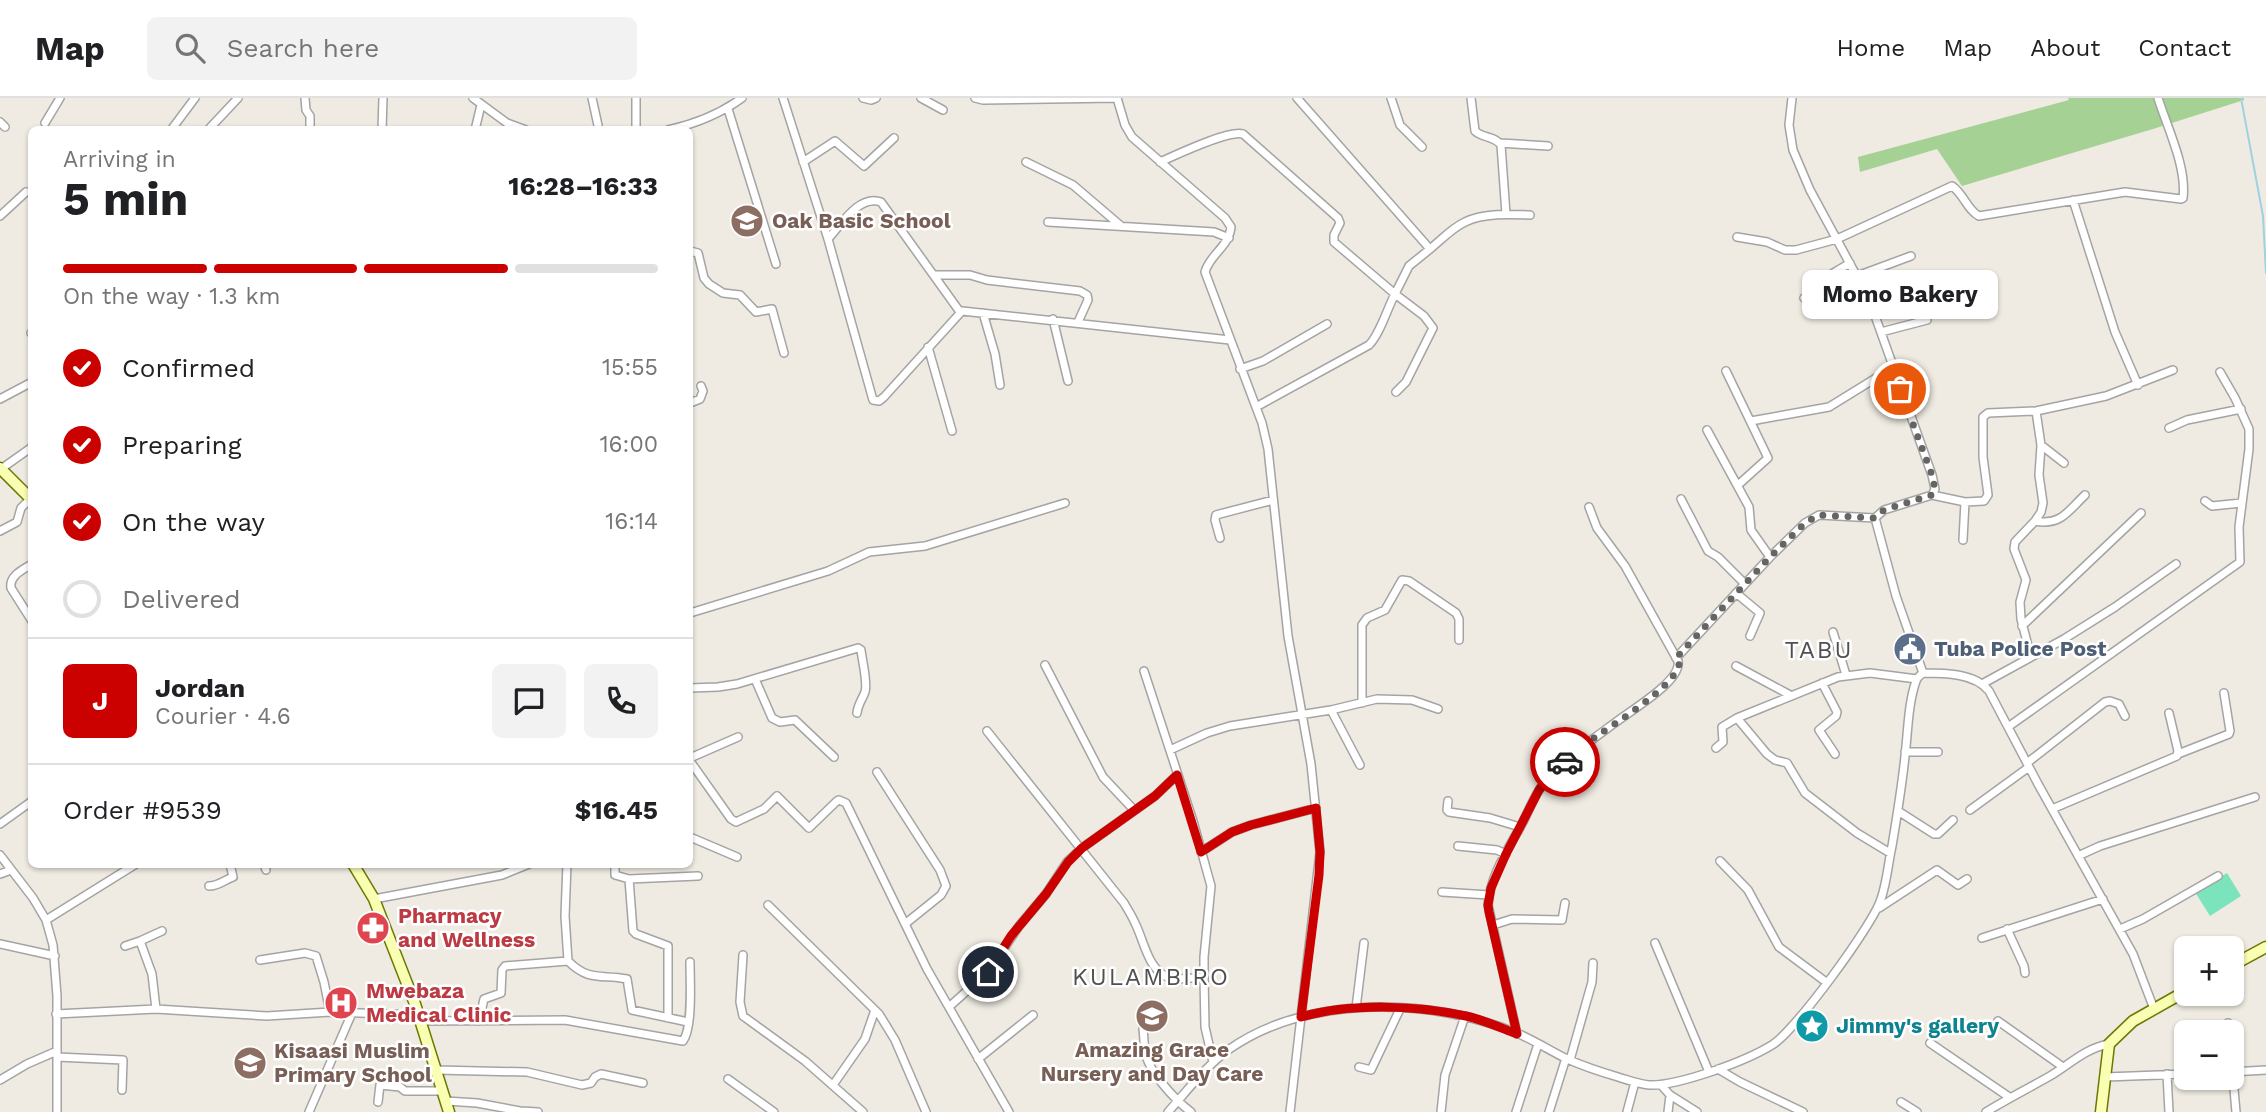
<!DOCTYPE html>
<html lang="en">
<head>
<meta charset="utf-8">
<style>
	:root { --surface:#fff; --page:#f2f2f2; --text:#202124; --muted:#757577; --line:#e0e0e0; --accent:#cb0100 }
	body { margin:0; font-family:"Work Sans",sans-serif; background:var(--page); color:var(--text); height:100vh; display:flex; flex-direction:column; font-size:26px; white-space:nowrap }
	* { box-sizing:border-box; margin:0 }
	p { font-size:23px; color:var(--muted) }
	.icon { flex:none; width:38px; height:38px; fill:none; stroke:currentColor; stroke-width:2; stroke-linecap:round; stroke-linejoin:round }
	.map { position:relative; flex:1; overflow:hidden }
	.sheet { position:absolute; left:28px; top:28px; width:665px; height:742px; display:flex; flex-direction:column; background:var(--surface); border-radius:10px; box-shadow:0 2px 5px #0004 }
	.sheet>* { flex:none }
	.fabs { position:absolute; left:2174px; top:838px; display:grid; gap:14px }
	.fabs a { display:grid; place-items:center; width:70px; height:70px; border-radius:10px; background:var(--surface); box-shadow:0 2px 5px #0004; font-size:35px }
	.pin { position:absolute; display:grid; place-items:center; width:60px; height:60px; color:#fff; margin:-30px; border:4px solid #fff; border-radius:50%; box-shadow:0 2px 7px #0007 }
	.courier { position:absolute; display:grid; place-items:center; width:70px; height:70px; margin:-35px; border:5px solid #cb0100; border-radius:50%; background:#fff; color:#222; box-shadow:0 2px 9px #0007 }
	.bubble { position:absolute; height:49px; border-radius:10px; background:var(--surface); box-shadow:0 2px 5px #0004; font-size:23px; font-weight:700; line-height:49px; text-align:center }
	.headline em { font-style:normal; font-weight:700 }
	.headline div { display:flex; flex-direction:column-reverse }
	.headline { display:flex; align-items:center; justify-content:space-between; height:119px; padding:0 35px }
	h1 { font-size:46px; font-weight:700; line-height:52px }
	.bar { display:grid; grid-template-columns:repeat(4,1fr); gap:10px 7px; align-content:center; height:84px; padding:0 35px }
	.bar i { height:9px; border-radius:5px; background:var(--line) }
	.bar .current { background:var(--accent) }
	.bar p { grid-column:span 4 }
	.line { display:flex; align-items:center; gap:18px; padding:0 35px; border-top:2px solid var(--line) }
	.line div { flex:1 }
	.round { display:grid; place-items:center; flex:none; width:74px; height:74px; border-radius:10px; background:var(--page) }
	ol { padding:0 35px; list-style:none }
	li { display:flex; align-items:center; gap:21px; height:77px }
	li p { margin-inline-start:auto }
	li .icon { padding:7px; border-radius:50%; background:var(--accent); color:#fff; stroke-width:4 }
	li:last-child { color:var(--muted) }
	li i { width:38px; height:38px; border:4px solid var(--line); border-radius:50% }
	header { display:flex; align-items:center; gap:42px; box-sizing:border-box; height:98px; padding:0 35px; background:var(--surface); border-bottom:2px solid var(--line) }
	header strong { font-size:33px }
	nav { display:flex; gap:38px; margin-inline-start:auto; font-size:24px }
	.search { width:490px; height:63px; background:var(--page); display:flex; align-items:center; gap:18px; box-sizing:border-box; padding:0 24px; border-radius:10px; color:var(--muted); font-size:26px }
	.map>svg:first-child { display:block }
	.forest { fill:#a6d194 }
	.pitch { fill:#7be4bc }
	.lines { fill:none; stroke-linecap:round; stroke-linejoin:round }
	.stream { stroke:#a0d1e0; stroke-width:2 }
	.street-casing { stroke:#a4a4a4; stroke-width:10 }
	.secondary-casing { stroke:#6b7900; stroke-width:13 }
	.street { stroke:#fff; stroke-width:7 }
	.secondary { stroke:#f9feb2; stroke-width:10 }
	.done { stroke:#666562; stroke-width:7; stroke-dasharray:0 12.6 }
	.route { stroke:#cb0100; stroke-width:9 }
	.labels { text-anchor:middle; stroke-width:5; stroke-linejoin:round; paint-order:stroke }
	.education-label { font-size:21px; font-weight:bold; fill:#785e54; stroke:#fff; text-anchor:start }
	.service-label { font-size:21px; font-weight:bold; fill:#4e5e75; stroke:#fff; text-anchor:start }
	.health-label { font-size:21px; font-weight:bold; fill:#be3a42; stroke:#fff; text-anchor:start }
	.culture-label { font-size:21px; font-weight:bold; fill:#0d838f; stroke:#fff; text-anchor:start }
	.quarter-label { font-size:24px; letter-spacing:2px; fill:#505050; stroke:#fff }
</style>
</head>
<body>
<header>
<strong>Map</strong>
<div class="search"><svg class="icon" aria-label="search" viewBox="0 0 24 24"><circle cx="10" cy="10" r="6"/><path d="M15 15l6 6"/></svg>Search here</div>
<nav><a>Home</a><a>Map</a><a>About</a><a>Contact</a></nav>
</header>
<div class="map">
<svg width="2266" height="1014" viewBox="0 0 2266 1014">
	<rect width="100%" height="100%" fill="#efebe2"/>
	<path class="forest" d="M2068,0H2244V2L2153,31L1962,88L1937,51L1860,74L1858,59L2069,2Z"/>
	<path class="pitch" d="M2227,775L2241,798L2210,818L2195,794Z"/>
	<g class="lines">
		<path class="stream" d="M2241,0L2263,118L2266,175"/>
		<defs>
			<path id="street" d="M305,0L306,12L310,18V32
				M473,0L507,25L526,32
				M592,0L599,32
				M783,0L828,141L873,302L879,303L884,299L962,213L1230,242
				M863,0L871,2L876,0
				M921,0L943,12
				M975,0L983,2L1117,0L1125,27L1132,39L1225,120L1231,129C1229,149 1210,156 1205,174L1262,325L1268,351L1288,538L1311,666L1320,754L1290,1014
				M1297,0L1430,151C1441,142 1452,130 1465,124C1483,115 1510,116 1530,117
				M1391,0L1400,27L1422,49
				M1471,0L1475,33C1482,40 1495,38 1501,47L1506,116
				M1792,0L1789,27L1793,52L1810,92L1869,201L1932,377L1935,391L1932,397L1884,412L1875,420L1896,498L1923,575
				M728,11L776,166
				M0,24L5,29
				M45,25L60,0
				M171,32L195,0
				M208,32L238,0
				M382,32L383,0
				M475,32L481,7
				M636,32V0
				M668,32C695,26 720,16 742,0
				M1500,45L1548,48
				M803,64L835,43L864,68L894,40
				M1026,64L1073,87L1121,128
				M1160,64C1176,57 1228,32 1243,36L1338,120L1340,125L1334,137V144L1395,196C1387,211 1380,236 1369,247L1256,309
				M2073,102L2115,234L2138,287
				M0,118L26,94
				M1048,124L1214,134L1229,140
				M1737,139L1767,144L1785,152H1796L1837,141L1952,88C1964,96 1967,112 1979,118L2125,94L2181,101L2183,100C2187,69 2167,29 2158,0
				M828,141C841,127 859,96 881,104L960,214
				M690,153L698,155L704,180L709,186L723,195L740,197L756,214L772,211L784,255
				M934,177H970L987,182L1080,193L1087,197L1088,202L1078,224
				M1857,178L1911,158
				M1804,200L1820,193L1830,177L1850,165
				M983,215L995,256L1000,287
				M1053,221L1068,283
				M1881,234L1927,222
				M31,235H32
				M928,249L952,333
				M1240,271L1263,263L1327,226
				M1726,273L1768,360L1738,387
				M1396,294L1406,284L1433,230L1424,218L1395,196L1409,168L1430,151
				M0,301L32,284
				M690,305L700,301L703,293L701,288
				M1751,323L1829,309L1876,280L1894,273
				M2169,330L2187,322L2241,311
				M1707,332L1749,409L1751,432L1770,459
				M2041,347L2064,365
				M1,371L32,349
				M1932,397L1965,404L1963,442
				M1681,401L1708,453L1718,459L1745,486
				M2205,403L2212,408L2241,405
				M1965,404L1984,403L1988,397L1983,359V319L1988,315L2036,313
				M2035,423C2061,428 2068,413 2085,397
				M0,433L17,424L21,410L30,401
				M1220,440L1215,422L1216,417L1273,402
				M32,466C22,472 9,478 11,490L32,523
				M1736,495L1760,515L1750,538
				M690,515L828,473L869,454L925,448L1065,405
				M2022,528L2141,415
				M1833,534L1846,577
				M2031,559L2021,521L2020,504L2026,482L2014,451L2015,444L2035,423L2041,414L2043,405L2039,377L2041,347L2036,313L2106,298L2173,272
				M1676,560L1770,459L1805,425L1819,417L1875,420
				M1045,567L1103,679L1134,712
				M1736,568L1790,597
				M1144,573L1193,723L1211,788L1204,859V879L1205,929L1213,964
				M1923,575C1944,575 1975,575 1989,593L2038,686L2133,856L2154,911
				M755,581L772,620L780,624L795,622L834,659
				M1822,585L1837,614L1836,618L1819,632L1835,656
				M1982,586L2064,541L2115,509L2176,466
				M690,590L718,589L737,586L858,550L861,552C862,562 868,585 865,594C862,602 858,606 857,615
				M1362,605V527L1367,520L1385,512L1402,482L1409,483L1456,515L1459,521V542
				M1331,612L1360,667
				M1737,620L1767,656L1775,662L1787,665L1805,695L1857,735L1890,755
				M2008,629L2240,464L2239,429L2249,351V331L2235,300L2220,274
				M987,633L1124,805C1128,812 1132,818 1135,825C1144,842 1148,874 1170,880C1181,882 1193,880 1204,879
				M1716,650L1723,644L1722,629L1737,620L1838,579L1870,575L1917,581
				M1170,652L1207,635L1230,628L1331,612L1377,601L1412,602L1438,611
				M1905,654H1938
				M2178,656L2229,636L2230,633L2224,595
				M690,660L738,639
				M690,663L731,721L736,724L764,711L777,698L809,730L837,703L839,702L846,705L927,871L1009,1014
				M2027,665L2105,604L2110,603L2119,606L2125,618
				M877,674L940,772L946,788L941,797L905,826
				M1448,703L1447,712L1449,714L1490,720L1520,729
				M2052,711L2177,658L2178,653L2169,615
				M1970,712L2029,669
				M1898,713L1934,736H1938L1953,722
				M0,726L32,703
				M690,739L737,759
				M1458,748L1497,752L1506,756
				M1201,754L1232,734L1251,727L1316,710
				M0,757L33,800L46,822L53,847L57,898V1014
				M2078,758L2100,748L2255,699
				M1720,763L1748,792L1779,849L1826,884
				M264,766L266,772
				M567,766L565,818L568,863C589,884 601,876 627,881L632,912L688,924
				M615,766V777L629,781L698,778
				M0,776L11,772
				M629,781L633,833L636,836L668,848V920
				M209,788C219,788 224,782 233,779L230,766
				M1442,794L1489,797
				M374,801L502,777L529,766
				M768,807L879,916L895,942L926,1014
				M1879,810L1937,772L1958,787L1967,781
				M46,822L136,766
				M1493,827L1512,821L1562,822L1565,805
				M2007,831L2024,868L2025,875
				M2120,831L2143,821L2218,778
				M1982,840L2103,801
				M1655,845L1709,974
				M0,846L55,858
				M125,848L140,843
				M743,857L740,904L743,918L805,963L863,1014
				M260,862L305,855L316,858L324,884L330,914
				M950,908L988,874L1019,828L1046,796L1067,764L1082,750L1155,698L1177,677
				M1356,910L1364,845
				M156,911L152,876L140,843L162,833
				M56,916L156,911L267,918L330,914L418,917
				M421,923L565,922L683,943C693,930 690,882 690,864
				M479,923L484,901L501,895L502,872L505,868L568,863
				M1998,923L2063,969
				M2228,925L2229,934
				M1143,931C1144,939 1144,947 1145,954C1149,974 1175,1002 1191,1014
				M1517,936L1488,807C1490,777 1509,750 1523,724C1531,708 1537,691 1550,678C1570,657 1593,641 1616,624C1631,612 1682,583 1678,563L1625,468L1597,430L1589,409
				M1930,945L2009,999
				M2231,957L2236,1014
				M57,959L123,962L122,992
				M978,961L1033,917
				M1570,962L1592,884L1593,865
				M1359,969L1371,972L1400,911
				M1718,971L1740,984L1803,1014
				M436,972L527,974L582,987L591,985L595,979L601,976L643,985
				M2231,974L2266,972
				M2167,976L2169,1014
				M2105,979L2186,976
				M728,981L774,1014
				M0,982L27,966L57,953
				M833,987L865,941L875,912
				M1661,987L1670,997L1697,1014
				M446,1003L477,1005L520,1013L538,1014
				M378,1004L380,987L400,989L405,993H443
				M1901,1004L1917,1014
				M309,1014L352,915
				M1168,1014C1187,993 1205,969 1228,952C1308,896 1432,899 1519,936C1535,943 1551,953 1567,961C1583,968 1601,974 1618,979C1628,982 1638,986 1649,987C1679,988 1746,963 1772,947C1794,934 1873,827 1881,801C1887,784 1888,766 1892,748C1897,718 1902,688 1905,658C1908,633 1908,606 1916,583C1918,578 1919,578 1923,575
				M1441,1014L1445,977L1465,918
				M1516,1014L1538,946
				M1549,1014L1566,960
				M1627,1014L1635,984
				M1668,1014L1670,997
				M1986,1014C2007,1001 2029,990 2050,978C2070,966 2086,950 2109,946"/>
			<path id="secondary" d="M0,370L32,402
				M353,766L374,801L415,906L449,1014
				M2231,868L2266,849
				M2101,1014L2109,946L2133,923L2186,893"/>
		</defs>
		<use href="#street" class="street-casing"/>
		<use href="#secondary" class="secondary-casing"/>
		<use href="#street" class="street"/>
		<use href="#secondary" class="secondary"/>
	</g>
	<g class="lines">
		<path class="done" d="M1565,664C1574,657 1582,649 1591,642C1611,628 1674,589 1679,567L1676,560L1770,459L1805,425L1819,417L1875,420L1884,412L1932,397L1935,391L1932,377L1900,291"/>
		<path class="route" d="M988,874L1011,838L1046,796L1068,764L1082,750L1155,698L1177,677L1201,754L1232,734L1251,727L1316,710L1320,754L1319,777L1301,919C1350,905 1416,907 1466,918C1484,922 1501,930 1517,936L1489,814L1488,807L1491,790L1506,756L1539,692L1548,680L1565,664"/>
	</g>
	<defs>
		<symbol id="school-disc" viewBox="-11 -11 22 22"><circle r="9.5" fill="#8d6e63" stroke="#fff"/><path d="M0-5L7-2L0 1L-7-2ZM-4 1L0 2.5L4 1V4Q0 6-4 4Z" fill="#fff"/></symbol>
		<symbol id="civic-disc" viewBox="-11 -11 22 22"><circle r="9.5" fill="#5c6f8a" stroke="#fff"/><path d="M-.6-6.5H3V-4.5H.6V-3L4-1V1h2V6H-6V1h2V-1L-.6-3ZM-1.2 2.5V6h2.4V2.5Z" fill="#fff"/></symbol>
		<symbol id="pharmacy-disc" viewBox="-11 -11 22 22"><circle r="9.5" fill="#e0444e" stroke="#fff"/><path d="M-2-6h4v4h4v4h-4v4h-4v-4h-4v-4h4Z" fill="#fff"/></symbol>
		<symbol id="hospital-disc" viewBox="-11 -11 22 22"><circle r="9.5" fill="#e0444e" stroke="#fff"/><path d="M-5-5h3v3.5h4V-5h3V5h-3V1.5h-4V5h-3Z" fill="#fff"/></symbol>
		<symbol id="sight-disc" viewBox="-11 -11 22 22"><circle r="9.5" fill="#0f9aa8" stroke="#fff"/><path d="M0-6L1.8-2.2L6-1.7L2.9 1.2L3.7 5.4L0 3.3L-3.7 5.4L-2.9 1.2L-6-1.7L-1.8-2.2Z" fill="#fff"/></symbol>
	</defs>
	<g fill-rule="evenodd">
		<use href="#school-disc" x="728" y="104" width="38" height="38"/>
		<use href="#civic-disc" x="1891" y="532" width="38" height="38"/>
		<use href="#pharmacy-disc" x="354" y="811" width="38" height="38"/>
		<use href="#hospital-disc" x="322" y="886" width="38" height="38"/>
		<use href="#school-disc" x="1133" y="899" width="38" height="38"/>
		<use href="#sight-disc" x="1793" y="909" width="38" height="38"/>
		<use href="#school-disc" x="231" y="946" width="38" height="38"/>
	</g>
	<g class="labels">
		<g class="education-label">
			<text x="772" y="130">Oak Basic School</text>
			<text x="1152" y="959" text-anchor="middle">Amazing Grace<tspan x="1152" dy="24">Nursery and Day Care</tspan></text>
			<text x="274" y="960">Kisaasi Muslim<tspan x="274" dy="24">Primary School</tspan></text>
		</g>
		<g class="service-label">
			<text x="1934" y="558">Tuba Police Post</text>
		</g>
		<g class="health-label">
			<text x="398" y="825">Pharmacy<tspan x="398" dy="24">and Wellness</tspan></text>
			<text x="366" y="900">Mwebaza<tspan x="366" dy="24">Medical Clinic</tspan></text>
		</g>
		<g class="culture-label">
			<text x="1836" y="935">Jimmy's gallery</text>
		</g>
		<g class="quarter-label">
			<text x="1819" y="560">TABU</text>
			<text x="1151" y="887">KULAMBIRO</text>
		</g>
	</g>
</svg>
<div class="fabs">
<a>+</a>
<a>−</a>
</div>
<div class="pin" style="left:1900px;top:291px;background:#ea580c"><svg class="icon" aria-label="bag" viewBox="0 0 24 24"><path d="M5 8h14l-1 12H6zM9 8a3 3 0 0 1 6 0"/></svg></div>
<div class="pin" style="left:988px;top:874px;background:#1f2937"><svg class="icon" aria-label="home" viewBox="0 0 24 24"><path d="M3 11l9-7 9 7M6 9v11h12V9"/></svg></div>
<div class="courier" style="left:1565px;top:664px"><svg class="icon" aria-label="car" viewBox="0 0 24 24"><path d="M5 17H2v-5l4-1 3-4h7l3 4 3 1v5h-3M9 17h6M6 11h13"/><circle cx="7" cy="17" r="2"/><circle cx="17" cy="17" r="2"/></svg></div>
<div class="bubble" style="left:1802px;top:172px;width:196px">Momo Bakery</div>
<section class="sheet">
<div class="headline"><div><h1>5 min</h1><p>Arriving in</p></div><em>16:28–16:33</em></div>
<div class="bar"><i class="current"></i><i class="current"></i><i class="current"></i><i></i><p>On the way · 1.3 km</p></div>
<ol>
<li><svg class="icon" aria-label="check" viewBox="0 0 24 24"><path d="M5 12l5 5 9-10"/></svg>Confirmed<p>15:55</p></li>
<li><svg class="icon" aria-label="check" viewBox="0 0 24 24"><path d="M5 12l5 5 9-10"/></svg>Preparing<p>16:00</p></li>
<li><svg class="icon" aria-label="check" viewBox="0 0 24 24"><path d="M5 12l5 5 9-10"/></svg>On the way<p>16:14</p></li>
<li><i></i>Delivered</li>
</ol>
<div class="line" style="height:126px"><b class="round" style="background:var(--accent);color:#fff">J</b><div><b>Jordan</b><p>Courier · 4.6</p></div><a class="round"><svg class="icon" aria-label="chat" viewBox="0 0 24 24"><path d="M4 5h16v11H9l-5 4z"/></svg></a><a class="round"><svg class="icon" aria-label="phone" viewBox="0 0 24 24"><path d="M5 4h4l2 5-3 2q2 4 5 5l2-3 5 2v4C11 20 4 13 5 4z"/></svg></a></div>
<div class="line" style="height:91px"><div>Order #9539</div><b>$16.45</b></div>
</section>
</div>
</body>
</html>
